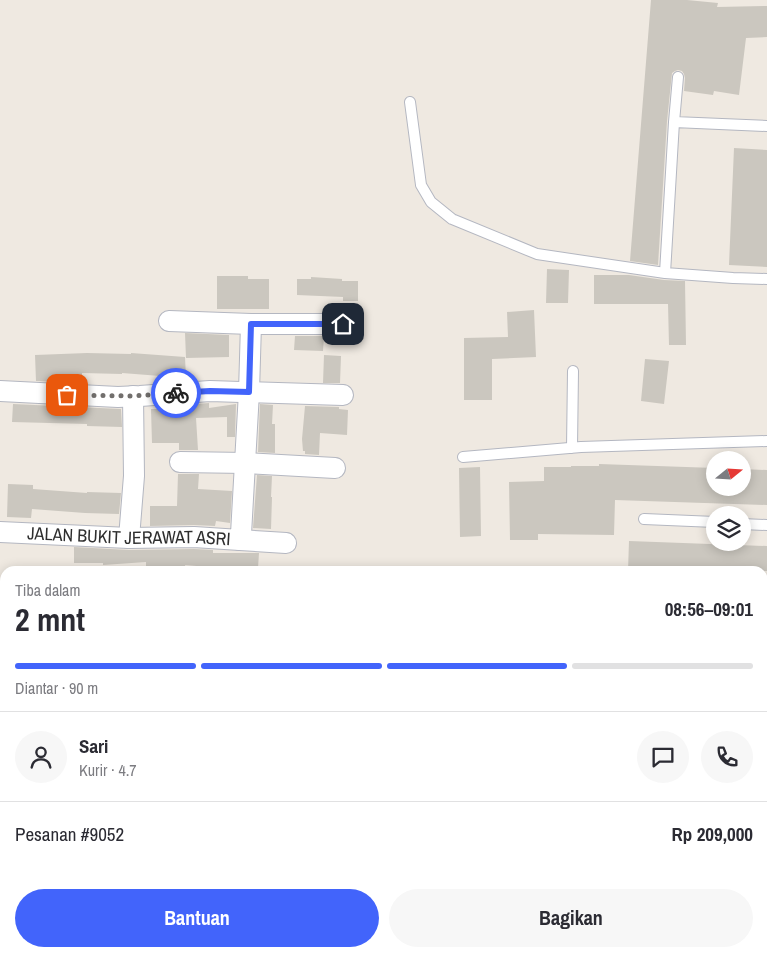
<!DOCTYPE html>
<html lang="id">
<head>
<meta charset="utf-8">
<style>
	:root { --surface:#fff; --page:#f7f7f7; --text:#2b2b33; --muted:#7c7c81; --line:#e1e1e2; --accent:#4264fb }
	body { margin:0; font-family:"Archivo Narrow",sans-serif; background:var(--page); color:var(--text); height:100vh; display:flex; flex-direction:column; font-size:19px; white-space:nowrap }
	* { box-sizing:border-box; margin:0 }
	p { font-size:16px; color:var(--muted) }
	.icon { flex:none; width:28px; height:28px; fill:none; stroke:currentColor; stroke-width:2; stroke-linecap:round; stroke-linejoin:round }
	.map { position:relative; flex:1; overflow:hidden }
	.details { position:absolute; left:0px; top:566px; width:768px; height:391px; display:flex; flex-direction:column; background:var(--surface); border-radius:15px 15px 0 0; box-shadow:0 2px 12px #0003 }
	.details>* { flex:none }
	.needle { width:32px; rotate:72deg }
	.tools { position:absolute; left:706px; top:451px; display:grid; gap:10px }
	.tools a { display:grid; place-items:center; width:45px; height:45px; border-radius:50%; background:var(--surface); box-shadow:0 2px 12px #0003; font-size:25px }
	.pin { position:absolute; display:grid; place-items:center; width:42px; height:42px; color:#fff; margin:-21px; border-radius:10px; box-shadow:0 2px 8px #0006 }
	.courier { position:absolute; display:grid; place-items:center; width:50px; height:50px; margin:-25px; border:4px solid #4264fb; border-radius:50%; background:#fff; color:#222; box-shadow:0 1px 6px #0007 }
	.overview em { font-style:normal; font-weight:700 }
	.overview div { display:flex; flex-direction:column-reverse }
	.overview { display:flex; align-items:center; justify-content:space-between; height:85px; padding:0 15px }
	h1 { font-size:32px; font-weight:700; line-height:38px }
	.bar { display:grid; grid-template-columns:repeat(4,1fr); gap:8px 5px; align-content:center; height:60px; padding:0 15px }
	.bar i { height:6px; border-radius:4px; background:var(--line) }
	.bar .selected { background:var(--accent) }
	.bar p { grid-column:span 4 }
	.line { display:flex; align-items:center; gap:12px; padding:0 15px; border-top:1px solid var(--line) }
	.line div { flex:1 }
	.round { display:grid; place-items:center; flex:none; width:52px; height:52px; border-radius:26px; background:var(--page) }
	.button { display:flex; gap:10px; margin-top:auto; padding:10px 15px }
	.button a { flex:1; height:58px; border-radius:30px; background:var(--accent); color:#fff; font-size:20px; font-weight:700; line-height:58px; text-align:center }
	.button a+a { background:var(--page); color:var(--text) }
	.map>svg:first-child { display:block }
	.building { fill:#cbc7bf }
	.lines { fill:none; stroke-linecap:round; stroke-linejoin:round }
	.lane-casing { stroke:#b4b7c1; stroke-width:12 }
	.street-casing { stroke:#b4b7c1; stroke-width:22 }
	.lane { stroke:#fff; stroke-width:10 }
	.street { stroke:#fff; stroke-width:20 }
	.done { stroke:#726f6d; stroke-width:5; stroke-dasharray:0 9 }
	.route { stroke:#4264fb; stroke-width:6 }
	.labels { text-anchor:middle; stroke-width:4.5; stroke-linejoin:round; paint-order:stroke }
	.street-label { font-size:18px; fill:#2e2e2e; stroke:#fff }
</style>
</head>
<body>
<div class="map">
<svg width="767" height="957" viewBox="0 0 767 957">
	<rect width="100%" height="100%" fill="#efe9e1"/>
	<path class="building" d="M651,0H687L718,3L717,7L767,6V37L746,38L739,95L714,91L713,95L684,91L685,78L684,74L682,71L678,70L675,71L672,73L667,121L658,265L630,261Z
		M734,148L767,150V267L729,265Z
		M547,269L569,270L568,303H546Z
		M594,275H629L664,280L685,281L686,345H669L668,304H594Z
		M217,276H248V279H269V309H217Z
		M311,277L342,279V281H358V301H343V297L297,295V279H311Z
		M534,310L536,357L492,359V400H464V338L508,337L507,312Z
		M185,333L229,335V357L186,358Z
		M295,336H324L323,351L294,350Z
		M87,353L131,354V353L185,357L186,378L122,373V374L82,373V383L36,381L35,355Z
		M324,355L341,356L340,383H323Z
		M645,359L669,361L664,404L641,401Z
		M209,403V408L236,404L235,437H227V417L196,418L198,450H179V443H152L151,409H173V406Z
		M13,404L121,409L122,427L87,426V424L12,422Z
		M260,404L273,405L272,424H275V453L258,452Z
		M305,406L339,407V409L348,410L347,435L320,433L319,455L305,454V451H303L302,439Z
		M599,464L715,468V488H742V469L767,470V505L615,500L614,535L538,534V540H510L509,482L544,481V467H571V466H599Z
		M480,467L481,536L460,537L459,468Z
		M178,474H199L198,489L232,491L230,523L216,521L215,526L194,525L150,526V506H177Z
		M257,475L272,476L271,497H272L271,529L253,528Z
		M8,484L33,485V489L87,493V492L121,493L119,514L85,513L32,509L31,518L7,517Z
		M629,541L767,546V571H628Z
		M74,547L129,550L194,549L213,550V553H259L258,568L231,569L185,565L186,569L146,571V562L103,565V563H74Z"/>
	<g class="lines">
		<defs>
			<path id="lane" d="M410,102L421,185L431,202L452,219L537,254L665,273
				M674,122L678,77
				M767,126L674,122L665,273L733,278L767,279
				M572,448L573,371
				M463,457L581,447L767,441
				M644,519L715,522
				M742,524L767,525"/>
			<g id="street">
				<path d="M169,321L251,324H343"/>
				<path d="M0,391L118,397L140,396L210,391L343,395"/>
				<path d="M180,462L246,463L335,468"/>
				<path id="s1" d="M0,532L129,538L194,537L240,540L241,534L249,392L251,324"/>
				<path d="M129,538L134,476L133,396"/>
				<path d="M240,540L286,543"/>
				<path d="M0,599L5,603"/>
				<path d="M0,751L3,761L5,763"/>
				<path d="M287,957L288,952"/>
			</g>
		</defs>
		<use href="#lane" class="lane-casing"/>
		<use href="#street" class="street-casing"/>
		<use href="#lane" class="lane"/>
		<use href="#street" class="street"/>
	</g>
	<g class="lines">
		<path class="done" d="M67,395L133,396L176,393"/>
		<path class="route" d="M176,393L210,391L249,392L251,324H343"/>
	</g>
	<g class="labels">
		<g class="street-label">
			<text dy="6" stroke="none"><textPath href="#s1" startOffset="129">JALAN BUKIT JERAWAT ASRI</textPath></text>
		</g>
	</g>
</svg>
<div class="tools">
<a><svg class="needle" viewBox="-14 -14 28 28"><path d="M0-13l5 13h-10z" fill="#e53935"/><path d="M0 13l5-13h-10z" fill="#7c7c81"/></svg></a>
<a><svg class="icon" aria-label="layers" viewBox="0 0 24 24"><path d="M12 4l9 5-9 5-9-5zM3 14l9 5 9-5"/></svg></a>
</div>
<div class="pin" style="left:67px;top:395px;background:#ea580c"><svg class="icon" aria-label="bag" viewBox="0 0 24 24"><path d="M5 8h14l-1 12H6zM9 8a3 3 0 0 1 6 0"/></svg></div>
<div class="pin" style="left:343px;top:324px;background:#1f2937"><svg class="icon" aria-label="home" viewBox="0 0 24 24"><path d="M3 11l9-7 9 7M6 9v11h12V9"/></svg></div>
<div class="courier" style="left:176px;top:393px"><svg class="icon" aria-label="bike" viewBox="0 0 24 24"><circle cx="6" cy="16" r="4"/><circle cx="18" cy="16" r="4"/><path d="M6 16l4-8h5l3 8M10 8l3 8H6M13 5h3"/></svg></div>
<section class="details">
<div class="overview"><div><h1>2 mnt</h1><p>Tiba dalam</p></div><em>08:56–09:01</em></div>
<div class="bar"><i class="selected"></i><i class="selected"></i><i class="selected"></i><i></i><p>Diantar · 90 m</p></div>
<div class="line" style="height:90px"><a class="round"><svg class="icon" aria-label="person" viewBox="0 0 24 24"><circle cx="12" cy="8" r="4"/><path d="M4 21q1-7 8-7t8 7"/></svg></a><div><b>Sari</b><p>Kurir · 4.7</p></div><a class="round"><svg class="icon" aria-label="chat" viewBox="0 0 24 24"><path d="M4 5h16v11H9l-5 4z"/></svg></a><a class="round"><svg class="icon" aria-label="phone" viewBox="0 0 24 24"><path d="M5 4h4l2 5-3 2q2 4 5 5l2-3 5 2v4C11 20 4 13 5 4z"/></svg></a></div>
<div class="line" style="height:65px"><div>Pesanan #9052</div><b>Rp 209,000</b></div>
<div class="button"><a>Bantuan</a><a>Bagikan</a></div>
</section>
</div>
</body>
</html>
